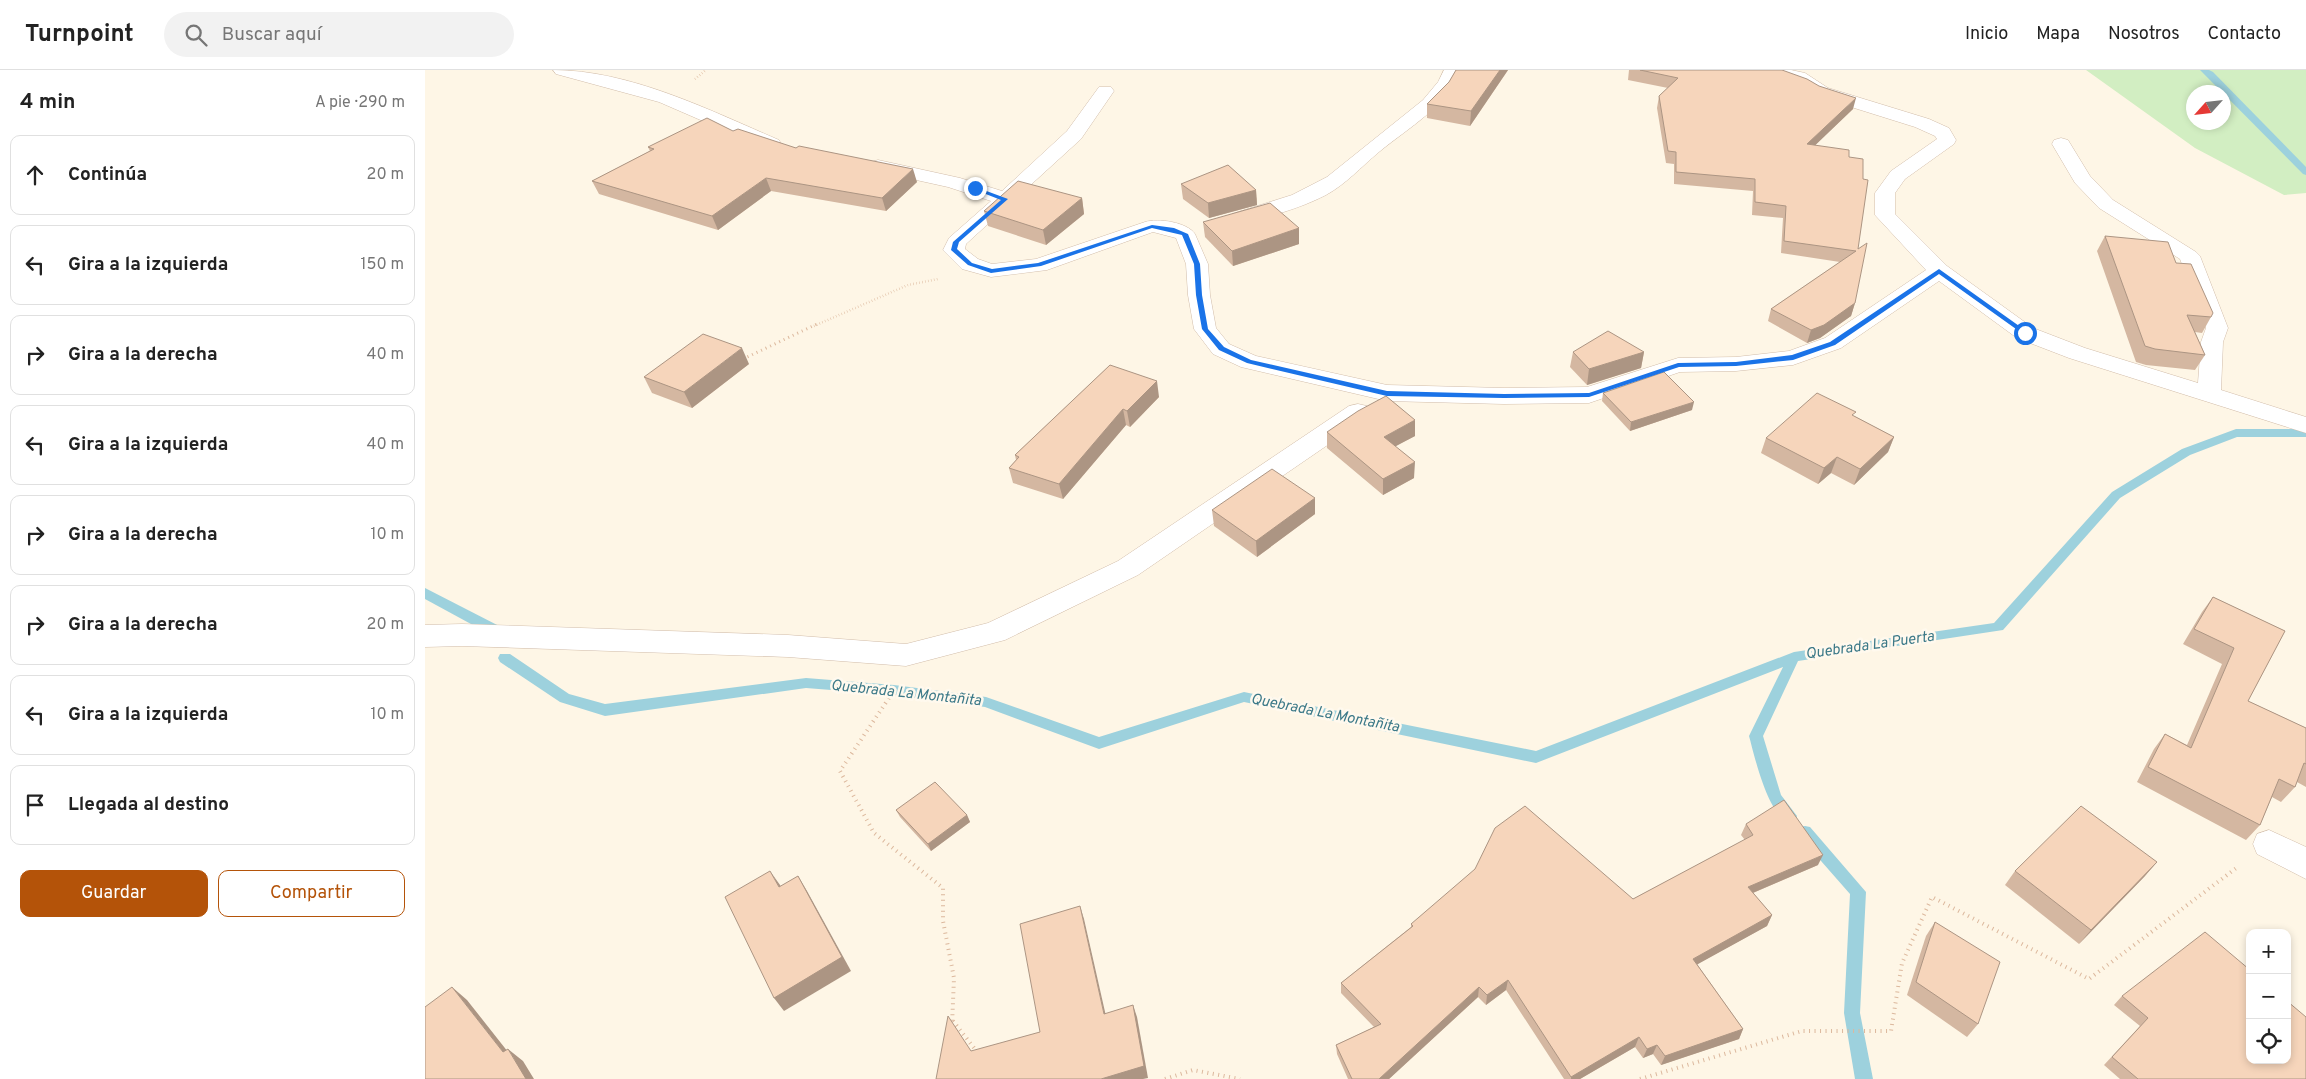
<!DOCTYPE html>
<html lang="es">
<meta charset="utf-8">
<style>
:root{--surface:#fff;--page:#f2f2f2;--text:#222;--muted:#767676;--line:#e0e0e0;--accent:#b45309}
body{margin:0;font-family:Overpass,sans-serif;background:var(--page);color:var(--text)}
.controls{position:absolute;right:15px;bottom:15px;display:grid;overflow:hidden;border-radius:10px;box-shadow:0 2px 8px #0003}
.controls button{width:45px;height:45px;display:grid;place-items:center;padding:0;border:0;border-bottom:1px solid var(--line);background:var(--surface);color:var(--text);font:25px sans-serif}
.compass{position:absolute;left:1761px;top:15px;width:45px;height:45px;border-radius:50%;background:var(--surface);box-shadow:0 2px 8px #0003;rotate:243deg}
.stop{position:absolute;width:15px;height:15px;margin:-11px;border:4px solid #1a73e8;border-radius:50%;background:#fff}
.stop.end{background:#1a73e8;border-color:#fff;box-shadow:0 1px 5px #0008}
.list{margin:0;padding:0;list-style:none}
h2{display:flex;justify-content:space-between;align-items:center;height:65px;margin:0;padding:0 20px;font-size:21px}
h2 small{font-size:16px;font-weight:400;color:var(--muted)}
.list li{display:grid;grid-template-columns:32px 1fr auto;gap:15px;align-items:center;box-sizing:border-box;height:80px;margin:0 10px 10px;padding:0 10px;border:1px solid var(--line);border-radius:10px}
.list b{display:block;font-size:19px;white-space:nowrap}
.list em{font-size:16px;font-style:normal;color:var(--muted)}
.actions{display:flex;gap:10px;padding:15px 20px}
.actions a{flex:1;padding:11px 0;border:1px solid var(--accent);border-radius:10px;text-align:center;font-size:18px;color:var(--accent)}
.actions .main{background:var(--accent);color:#fff}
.icon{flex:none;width:28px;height:28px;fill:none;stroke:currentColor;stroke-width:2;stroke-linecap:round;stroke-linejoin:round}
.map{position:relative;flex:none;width:1881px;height:1009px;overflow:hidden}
header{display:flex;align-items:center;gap:30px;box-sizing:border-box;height:70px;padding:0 25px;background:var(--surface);border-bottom:1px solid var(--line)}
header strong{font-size:24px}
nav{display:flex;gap:28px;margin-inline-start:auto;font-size:18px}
.search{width:350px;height:45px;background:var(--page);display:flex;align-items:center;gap:12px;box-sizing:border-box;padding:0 18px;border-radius:28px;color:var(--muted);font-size:19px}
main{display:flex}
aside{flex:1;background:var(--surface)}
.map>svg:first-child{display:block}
.green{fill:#d2eec2;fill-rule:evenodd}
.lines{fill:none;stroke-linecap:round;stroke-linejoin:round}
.stream{fill:#9dd1dd;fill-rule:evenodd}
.minor-casing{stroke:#d2bdaa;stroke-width:1}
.path-far2{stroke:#dcb89d;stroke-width:2.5;stroke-dasharray:0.5 2.5;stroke-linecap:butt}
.path-far1{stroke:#dcb89d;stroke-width:3;stroke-dasharray:1 4;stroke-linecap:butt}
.path{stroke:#dcb89d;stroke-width:4;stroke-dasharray:1 4.5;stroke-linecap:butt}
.minor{fill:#fff;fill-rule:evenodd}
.wall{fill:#d4b7a1}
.shaded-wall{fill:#ac9583}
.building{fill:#f6d5bb;stroke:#ac9583}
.route{fill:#1a73e8}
.labels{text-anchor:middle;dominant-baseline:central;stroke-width:5;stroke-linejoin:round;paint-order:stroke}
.water-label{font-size:15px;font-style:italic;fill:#3c7988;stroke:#fff9ee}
</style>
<header>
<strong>Turnpoint</strong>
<div class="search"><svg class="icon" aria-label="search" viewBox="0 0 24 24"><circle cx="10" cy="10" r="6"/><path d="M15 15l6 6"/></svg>Buscar aquí</div>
<nav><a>Inicio</a><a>Mapa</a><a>Nosotros</a><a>Contacto</a></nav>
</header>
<main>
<aside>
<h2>4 min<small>A pie · 290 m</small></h2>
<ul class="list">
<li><svg class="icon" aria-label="ahead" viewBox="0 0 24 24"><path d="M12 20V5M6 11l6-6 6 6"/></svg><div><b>Continúa</b></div><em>20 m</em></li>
<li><svg class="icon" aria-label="left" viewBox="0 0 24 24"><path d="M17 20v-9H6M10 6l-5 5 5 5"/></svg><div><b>Gira a la izquierda</b></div><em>150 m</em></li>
<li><svg class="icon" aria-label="right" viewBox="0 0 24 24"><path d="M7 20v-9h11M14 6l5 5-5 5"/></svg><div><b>Gira a la derecha</b></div><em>40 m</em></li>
<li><svg class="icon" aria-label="left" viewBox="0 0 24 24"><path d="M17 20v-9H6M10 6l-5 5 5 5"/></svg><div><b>Gira a la izquierda</b></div><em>40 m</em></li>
<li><svg class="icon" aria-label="right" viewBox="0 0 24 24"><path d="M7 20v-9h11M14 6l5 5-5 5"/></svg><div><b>Gira a la derecha</b></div><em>10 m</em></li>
<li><svg class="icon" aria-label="right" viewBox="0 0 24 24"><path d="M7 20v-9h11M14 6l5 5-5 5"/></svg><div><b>Gira a la derecha</b></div><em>20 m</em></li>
<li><svg class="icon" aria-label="left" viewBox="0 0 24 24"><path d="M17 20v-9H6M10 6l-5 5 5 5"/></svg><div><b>Gira a la izquierda</b></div><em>10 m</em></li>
<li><svg class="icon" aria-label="arrive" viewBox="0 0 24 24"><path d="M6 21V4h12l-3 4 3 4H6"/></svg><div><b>Llegada al destino</b></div></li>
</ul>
<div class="actions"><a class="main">Guardar</a><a>Compartir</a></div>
</aside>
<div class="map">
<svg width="1881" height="1009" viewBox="0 0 1881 1009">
<rect width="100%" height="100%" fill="#fef6e6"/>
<path class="green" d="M1661,0H1881V123L1859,125L1770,78ZM1768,22H1798V52H1768Z"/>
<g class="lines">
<g class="stream">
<polygon points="1775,0 1784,0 1788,2 1881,97 1881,105 1878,104"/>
<path d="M1811,359H1881V367H1812L1765,385L1695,428L1578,560L1373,591L1338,666L1356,725L1372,746L1370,750C1345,759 1329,683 1324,666L1358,597L1111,693L819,632L674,679L560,637L469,625L381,618L180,646L135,632L75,592L73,588L75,584H85L144,624L180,634L381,608L469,615L561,627L674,667L819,622L1111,681L1369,582L1569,553L1687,422L1757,379Z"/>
<polygon points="0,518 78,558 80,562 78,566 68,566 0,529"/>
<polygon points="1380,756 1385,757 1441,822 1435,943 1448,1009 1430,1009 1419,943 1425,824 1375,767 1373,762 1375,757"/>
</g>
<defs>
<g id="minor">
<path d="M128,0C205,0 284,40 354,70L356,74L354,78L347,80L340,78L234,32L131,4Z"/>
<path d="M1019,0H1037C1017,40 987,55 954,82C936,97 921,114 901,125C874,139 843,147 814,154L807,152L804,148L807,144L867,125L902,107L998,30L1013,12Z"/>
<path d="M1334,0H1366L1380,3L1403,18L1504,49L1524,58L1531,70L1529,74L1480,109L1470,123V144L1522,196L1608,258L1660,278L1773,313L1776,272L1781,258L1755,189L1674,138L1650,113L1627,74L1629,70L1636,68L1643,70L1665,106L1688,130L1771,182L1775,186L1803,258L1798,272L1796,320L1881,347V363L1644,288L1592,268L1514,211L1416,278L1368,295L1311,301L1255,302L1164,333L1079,334L962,331L816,297L788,284L769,259L763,225L761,194L751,168L728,162L622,200L566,207L537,199L518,180L524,168L566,131L523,117L446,100L443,96L446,92L453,90L535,108L577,121L642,61L674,17H686L689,21L656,69L541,174L540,179L553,189L567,194L611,189L720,152C733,148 762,152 770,164L783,194L785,225L791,258L804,274L831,286L962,315L1079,318L1162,317L1253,288L1311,287L1364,281L1400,268L1501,200L1450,145V123L1466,101L1512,69L1510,66L1490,57L1391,26L1368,11L1337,4Z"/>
<polygon points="933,334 942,336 945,342 942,348 713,505 580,570 481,596 363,587 37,576 0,577 0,555 37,554 363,565 481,574 563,553 693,491 924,336"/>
<polygon points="1844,760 1881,777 1881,809 1832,784 1828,774 1832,764"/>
</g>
</defs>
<use href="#minor" class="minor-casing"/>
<g class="path-far2">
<polyline points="270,9 281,0"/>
<polyline points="389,256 483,215 513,209"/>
</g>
<polyline class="path-far1" points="318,289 392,254"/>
<g class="path">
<polyline points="470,619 415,701 449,763 518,818 518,851 529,908 527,955"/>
<polyline points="528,951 553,983"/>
<polyline points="740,1009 768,1000 815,1009"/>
<polyline points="1215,1009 1377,961 1466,961 1477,893 1507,827 1664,909 1814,796"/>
</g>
<use href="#minor" class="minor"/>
</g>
<g class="wall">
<polygon points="1031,0 1083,0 1045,56 1002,48 1002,34 1024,12"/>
<polygon points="1204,0 1357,0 1428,39 1390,75 1424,87 1433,179 1430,233 1426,246 1395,268 1382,273 1343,251 1346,239 1415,192 1356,183 1358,148 1327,145 1328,121 1249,114 1249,94 1241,93 1232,38 1234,26 1243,18 1203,10"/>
<polygon points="308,61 371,78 492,112 461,141 346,121 293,160 174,124 167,111 225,81 223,77"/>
<polygon points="756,114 831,120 832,135 784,148 758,129"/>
<polygon points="657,128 659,144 621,175 563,156 559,141"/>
<polygon points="778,152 874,158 874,174 808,196 780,167"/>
<polygon points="1680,166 1751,193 1786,247 1777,263 1770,262 1780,285 1770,300 1721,295 1711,292 1672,181"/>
<polygon points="1148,282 1219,282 1216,298 1162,315 1145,297"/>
<polygon points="324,294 267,338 227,323 219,307"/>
<polygon points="685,295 734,327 705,357 701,355 638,429 588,413 584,398 591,390 590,385"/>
<polygon points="1178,323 1267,340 1205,361 1177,331"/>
<polygon points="1429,346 1469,367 1463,382 1429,415 1406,403 1393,414 1336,383 1341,368"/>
<polygon points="902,362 990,366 970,376 989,408 958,425 902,378"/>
<polygon points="890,428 890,444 832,487 789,456 787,440"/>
<polygon points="1788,527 1860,561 1823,631 1881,658 1881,717 1872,712 1870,717 1856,732 1847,727 1835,755 1821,770 1712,712 1729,679 1740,664 1762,675 1797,594 1758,574 1777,542"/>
<polygon points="471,740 542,745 545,752 506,781 475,747"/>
<polygon points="1321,754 1393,795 1328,823 1347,845 1342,856 1272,894 1318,959 1314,969 1236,995 1228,984 1218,988 1210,977 1155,1009 1139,1009 1081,920 1061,935 1053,927 964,1009 923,1009 912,984 911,975 949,957 916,923 916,913 986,857 986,854 1208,829 1320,770 1316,765"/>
<polygon points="1732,792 1719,807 1654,874 1580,815 1590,801"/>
<polygon points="1510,852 1553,954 1542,967 1482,925 1501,866"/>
<polygon points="1697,926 1881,1009 1695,1009 1679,995 1715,956 1689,935"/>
</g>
<g class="shaded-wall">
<polygon points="1075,0 1083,0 1045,56 1046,41"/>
<polygon points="1431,28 1428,39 1379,86 1382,74"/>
<polygon points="488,99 492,112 461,141 457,128"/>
<polygon points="341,108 346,121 293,160 287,146"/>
<polygon points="831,120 832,135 784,148 783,133"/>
<polygon points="657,128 659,144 621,175 618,160"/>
<polygon points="874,158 874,174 808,196 807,181"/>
<polygon points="1430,233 1426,246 1395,268 1382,273 1386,260"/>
<polygon points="317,278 324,294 267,338 259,322"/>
<polygon points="1219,282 1216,298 1162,315 1164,299"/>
<polygon points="732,311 734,327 705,357 702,341"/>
<polygon points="1269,332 1267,340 1205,361 1206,352"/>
<polygon points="698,339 701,355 638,429 634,414"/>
<polygon points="990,350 990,366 958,383 959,367"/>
<polygon points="1469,367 1463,382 1429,415 1435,399"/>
<polygon points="1412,387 1406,403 1393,414 1399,398"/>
<polygon points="990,392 989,408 958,425 958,409"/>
<polygon points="890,428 890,444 832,487 831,471"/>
<polygon points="542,745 545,752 506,781 503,774"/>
<polygon points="1398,785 1393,795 1318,827 1323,817"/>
<polygon points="1732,792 1719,807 1654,874 1666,860"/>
<polygon points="345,801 355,815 363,831 354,817"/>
<polygon points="373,806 382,821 426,901 359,941 349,928"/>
<polygon points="655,836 659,849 683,955 679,944"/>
<polygon points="1347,845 1342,856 1264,899 1268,889"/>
<polygon points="1083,910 1081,920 1061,935 1062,925"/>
<polygon points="27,917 42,930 91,992 83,979 98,991 109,1009 101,1009 78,982"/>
<polygon points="1054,917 1053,927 964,1009 954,1009"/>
<polygon points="708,935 712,947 723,1008 718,1009 676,1009"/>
<polygon points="1318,959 1314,969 1236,995 1240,986"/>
<polygon points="1214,967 1210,977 1155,1009 1146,1009 1146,1007"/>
<polygon points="1232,975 1228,984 1218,988 1222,979"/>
</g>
<g class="building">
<polygon points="1031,0 1075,0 1046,41 1002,34 1024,12"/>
<polygon points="1215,0 1357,0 1382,9 1394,16 1431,28 1382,74 1424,80 1424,87 1438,89 1438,109 1443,110 1433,179 1442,173 1430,233 1399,255 1386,260 1346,239 1431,181 1359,171 1361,136 1330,132 1330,109 1251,102 1251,82 1243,81 1234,26 1253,8"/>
<polygon points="282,48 308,61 313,59 371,78 374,76 488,99 457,128 341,108 287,146 167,111 229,79 223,77"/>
<polygon points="803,95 831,120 783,133 756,114"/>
<polygon points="593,111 657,128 618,160 559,141"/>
<polygon points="845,133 874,158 807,181 778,152"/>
<polygon points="1680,166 1743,172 1751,193 1766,194 1788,243 1786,247 1762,245 1780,285 1730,279 1720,276"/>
<polygon points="1183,261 1219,282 1164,299 1148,282"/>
<polygon points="278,264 317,278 259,322 219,307"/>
<polygon points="685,295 732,311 702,341 698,339 634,414 584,398 594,387 590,385"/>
<polygon points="1239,302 1269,332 1206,352 1178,323"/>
<polygon points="1392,323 1431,342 1427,345 1469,367 1435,399 1412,387 1399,398 1341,368"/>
<polygon points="961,326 990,350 959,367 990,392 958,409 902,362 933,341"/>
<polygon points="847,399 890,428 831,471 787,440"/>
<polygon points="1788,527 1860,561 1823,631 1881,658 1881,694 1879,693 1870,717 1854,709 1835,755 1723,697 1740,664 1766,678 1809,578 1769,559"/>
<polygon points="510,712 542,745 503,774 471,740"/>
<polygon points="1359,730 1398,785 1323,817 1347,845 1268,889 1318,959 1240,986 1232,975 1222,979 1214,967 1146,1007 1083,910 1062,925 1054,917 954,1009 927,1009 911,975 956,954 916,913 988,856 986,854 1050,799 1070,758 1100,736 1208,829 1328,765 1321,754"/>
<polygon points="1656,736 1732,792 1666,860 1590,801"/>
<polygon points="345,801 354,817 373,806 417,887 349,928 300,827"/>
<polygon points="655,836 679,944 708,935 719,996 676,1009 511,1009 523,946 546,981 615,962 595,854"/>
<polygon points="1510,852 1575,892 1553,954 1491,912"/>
<polygon points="1780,862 1825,900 1825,990 1862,990 1862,931 1881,947 1881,1009 1713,1009 1687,987 1723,948 1697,926"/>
<polygon points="27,917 78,982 83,979 101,1009 0,1009 0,937"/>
</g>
<polygon class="route" points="548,116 583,129 534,172 532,179 547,193 567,199 613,193 727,155 749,158 763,164 775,194 777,225 783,259 799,277 826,290 962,321 1079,324 1164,323 1253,293 1311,292 1367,285 1405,272 1514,199 1604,263 1598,264 1514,204 1410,275 1368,290 1311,296 1254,297 1164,327 1079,328 962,326 822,293 794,280 777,259 771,225 769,194 757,165 727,158 616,196 566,203 543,195 526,180 528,172 576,130 548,119"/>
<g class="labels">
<g class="water-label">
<text transform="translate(1445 576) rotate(-8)">Quebrada La Puerta</text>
<text transform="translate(481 624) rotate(6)">Quebrada La Montañita</text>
<text transform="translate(900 644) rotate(11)">Quebrada La Montañita</text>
</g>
</g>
</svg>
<div class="controls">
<button>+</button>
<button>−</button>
<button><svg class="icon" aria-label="locate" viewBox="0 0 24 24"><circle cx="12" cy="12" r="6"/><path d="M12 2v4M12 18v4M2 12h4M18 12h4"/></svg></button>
</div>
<svg class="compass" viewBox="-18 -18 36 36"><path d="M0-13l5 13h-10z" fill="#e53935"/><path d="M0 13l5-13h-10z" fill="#767676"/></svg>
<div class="stop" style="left:1600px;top:263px"></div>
<div class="stop end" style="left:550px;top:118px"></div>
</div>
</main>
